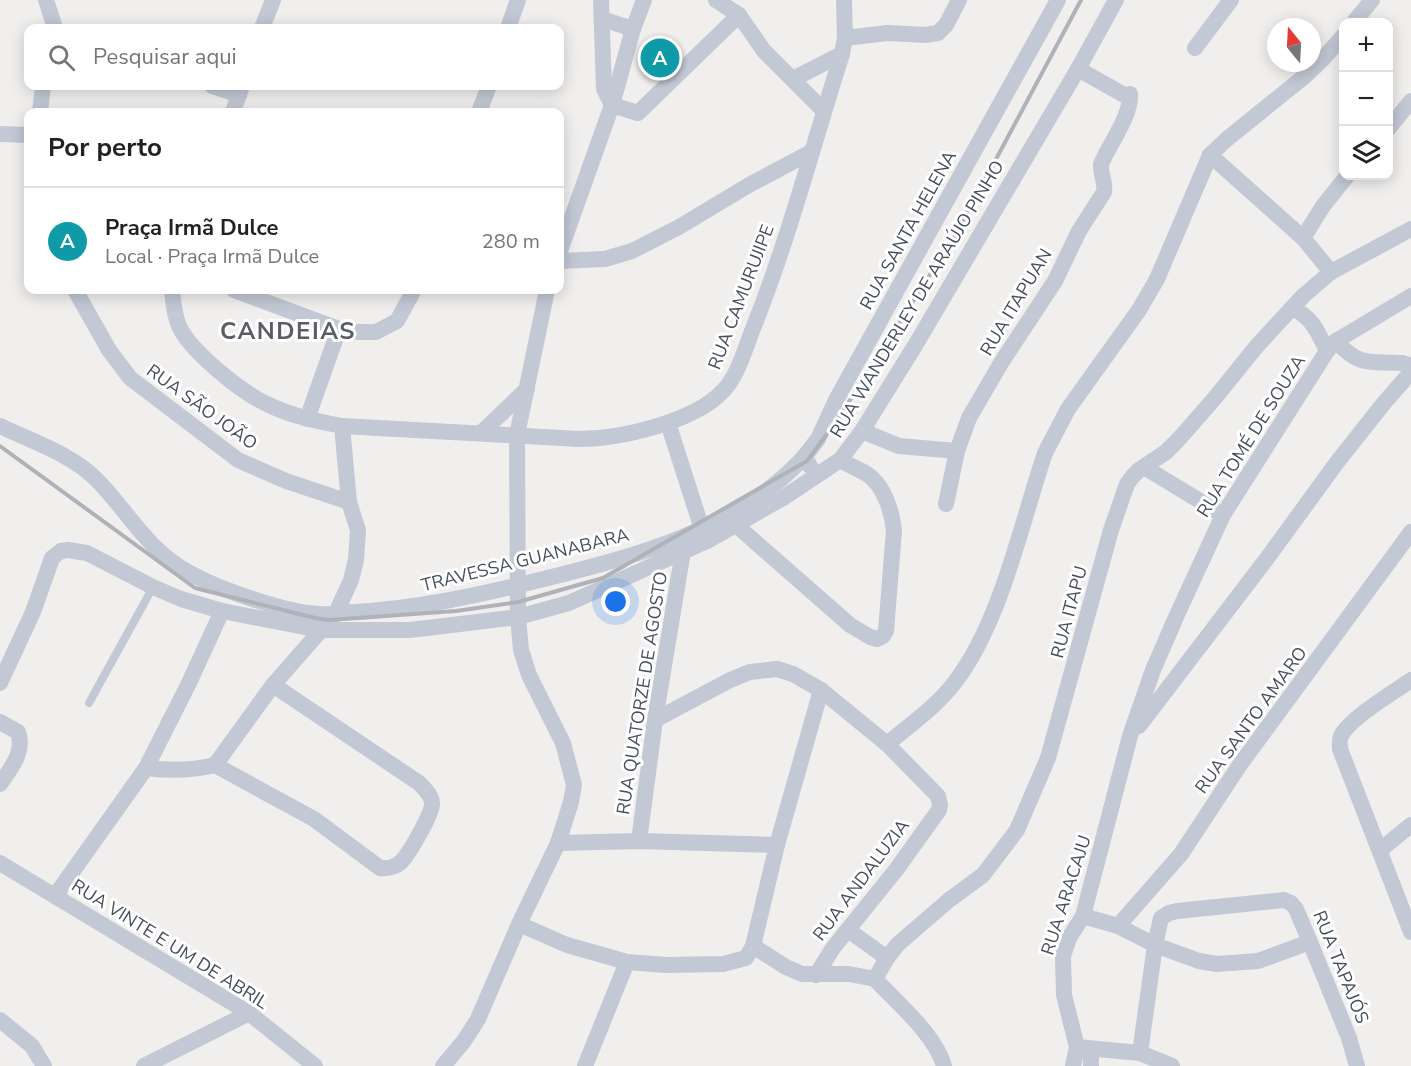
<!DOCTYPE html>
<html lang="pt">
<meta charset="utf-8">
<style>
:root{--surface:#fff;--page:#f6f6f6;--text:#222;--muted:#767676;--line:#e0e0e0;--accent:#2563eb}
body{margin:0;font-family:"Nunito Sans",sans-serif;background:var(--page);color:var(--text)}
.controls{position:absolute;right:18px;top:18px;display:grid;overflow:hidden;border-radius:12px;box-shadow:0 3px 15px #0003}
.controls button{width:54px;height:54px;display:grid;place-items:center;padding:0;border:0;border-bottom:2px solid var(--line);background:var(--surface);color:var(--text);font:30px sans-serif}
.compass{position:absolute;left:1267px;top:18px;width:54px;height:54px;border-radius:50%;background:var(--surface);box-shadow:0 3px 15px #0003;rotate:342deg}
.you{position:absolute;left:616px;top:602px;width:21px;height:21px;margin:-15px;border:4px solid #fff;border-radius:50%;background:#1a73e8;box-shadow:0 0 0 9px #1a73e833}
.badge{display:grid;place-items:center;width:39px;height:39px;border-radius:50%;background:var(--accent);color:#fff;font-size:20px;font-weight:700}
.pin{position:absolute;translate:-50% -50%;border:3px solid #fff;box-shadow:0 2px 6px #0006}
.list{margin:0;padding:0;list-style:none}
h2{display:flex;justify-content:space-between;align-items:center;height:78px;margin:0;padding:0 24px;font-size:26px}
h2 small{font-size:20px;font-weight:400;color:var(--muted)}
.list li{display:grid;grid-template-columns:39px 1fr auto;gap:18px;align-items:center;box-sizing:border-box;height:108px;padding:0 24px;border-top:2px solid var(--line)}
.list b{display:block;font-size:22px;white-space:nowrap}
.list p{margin:0;font-size:20px;white-space:nowrap;color:var(--muted)}
.list em{font-size:20px;font-style:normal;color:var(--muted)}
.icon{flex:none;width:33px;height:33px;fill:none;stroke:currentColor;stroke-width:2;stroke-linecap:round;stroke-linejoin:round}
.map{position:relative;flex:none;width:1411px;height:1066px;overflow:hidden}
.search{position:absolute;background:var(--surface);box-shadow:0 3px 15px #0003;left:24px;top:24px;width:540px;height:66px;display:flex;align-items:center;gap:15px;box-sizing:border-box;padding:0 21px;border-radius:12px;color:var(--muted);font-size:22px}
.panel{position:absolute;background:var(--surface);box-shadow:0 3px 15px #0003;left:24px;top:108px;width:540px;height:186px;border-radius:12px}
.map>svg:first-child{display:block}
.lines{fill:none;stroke-linecap:round;stroke-linejoin:round}
.service{stroke:#c2c8d4;stroke-width:8}
.minor{stroke:#c2c8d4;stroke-width:16}
.rail{stroke:#b0b2b9;stroke-width:4}
.labels{text-anchor:middle;dominant-baseline:central;stroke-width:6;stroke-linejoin:round;paint-order:stroke}
.street-label{font-size:18px;fill:#464e5c;stroke:#fff}
.district-label{font-size:24px;font-weight:bold;letter-spacing:1.5px;fill:#5b5d64;stroke:#fff}
</style>
<div class="map">
<svg width="1411" height="1066" viewBox="0 0 1411 1066">
<rect width="100%" height="100%" fill="#f1efee"/>
<g class="lines">
<polyline class="service" points="89,703 153,587"/>
<g class="minor">
<polyline points="46,0 55,28"/>
<polyline points="601,0 604,89 612,105"/>
<polyline points="716,0 739,15 764,51 824,111"/>
<polyline points="602,19 633,29"/>
<polyline points="1354,22 1372,0"/>
<polyline points="262,28 273,0"/>
<polyline points="508,28 518,0"/>
<polyline points="845,38 888,33 925,35 938,33 946,25 959,0"/>
<polyline points="1195,48 1231,0"/>
<polyline points="793,79 842,54"/>
<polyline points="212,86 239,95"/>
<polyline points="612,105 638,113 739,15"/>
<polyline points="40,112 43,86"/>
<polyline points="233,112 242,86"/>
<polyline points="479,112 489,86"/>
<polyline points="1388,129 1411,101"/>
<polyline points="0,134 28,135"/>
<polyline points="1210,155 1303,238 1331,272"/>
<polyline points="1303,238 1323,206 1347,176"/>
<polyline points="560,251 612,105 633,29 644,0"/>
<polyline points="560,261 605,259 632,251 679,227 749,185 811,152"/>
<polyline points="75,290 109,350 130,378 238,460 286,481 349,502"/>
<path d="M172,290C173,301 174,315 179,326C190,351 241,392 267,404C291,416 316,421 342,426L579,439C620,439 694,422 723,391C739,374 745,348 754,326C789,238 813,145 842,54L845,38L844,0"/>
<polyline points="234,290 339,329 358,332 376,332 397,321 414,290"/>
<path d="M1292,308C1312,317 1318,332 1327,351"/>
<path d="M1336,341C1359,367 1369,361 1402,363L1409,365L1411,369"/>
<polyline points="307,419 339,329"/>
<polyline points="668,423 702,529"/>
<path d="M0,426C33,442 72,454 98,481C129,513 148,551 190,573C218,589 287,613 319,614C330,615 343,612 355,612C413,609 468,597 524,584C623,559 732,535 804,457"/>
<polyline points="862,431 899,446 957,451"/>
<polyline points="481,433 527,389"/>
<polyline points="810,466 804,457 818,439 836,400 1058,0"/>
<polyline points="1144,467 1223,515"/>
<path d="M946,504L957,451L969,418L1001,363L1055,281L1079,231L1104,192C1106,183 1100,174 1101,164C1109,145 1132,114 1130,94L1126,96L1078,69"/>
<path d="M736,525L850,625L870,637L877,639L883,636L886,631L894,530C892,512 884,485 867,474C858,469 849,465 840,460"/>
<path d="M1411,680C1394,692 1350,718 1341,736C1339,740 1340,744 1340,749L1411,932"/>
<polyline points="0,683 33,612 52,558 61,551 68,550 87,553 153,587 181,599 222,611 320,630 410,630 518,617 569,603 707,541 783,498 840,460 862,431 916,344 1078,69 1116,0"/>
<polyline points="655,720 730,680 750,672 777,669 793,674 821,690 887,744 938,796 940,805 939,810 896,870 833,948 816,975"/>
<path d="M0,722L18,732C25,752 11,768 0,784"/>
<polyline points="1139,726 1268,557 1338,461 1384,403 1411,372"/>
<path d="M887,744C910,725 937,706 955,682C1001,622 1021,524 1045,453L1068,409L1139,310L1157,279L1210,155L1227,139L1305,76L1322,60L1344,35"/>
<path d="M215,765L314,819L380,868C387,869 396,867 402,861C409,853 434,812 432,802C431,795 424,788 419,783L273,685"/>
<polyline points="215,765 273,685 336,613 351,580 356,560 358,530 349,502 342,426"/>
<path d="M146,768C170,771 191,771 215,765"/>
<polyline points="639,841 655,720 683,551"/>
<polyline points="558,843 639,841 777,845"/>
<polyline points="1380,850 1411,825"/>
<polyline points="0,863 249,1013 315,1066"/>
<polyline points="55,896 146,768 189,683 222,611"/>
<polyline points="1083,916 1118,926 1155,945 1199,961 1217,964 1258,961 1310,942"/>
<polyline points="519,924 567,945 627,962 666,965 723,964 746,958 753,946 777,845 821,690"/>
<polyline points="1118,926 1181,854 1239,766 1411,532"/>
<polyline points="848,930 887,958"/>
<polyline points="753,946 786,967 802,974 849,974 875,979"/>
<polyline points="875,979 887,958 898,944 949,900 983,875 1017,830 1048,758 1111,530 1127,484 1133,476 1139,470 1166,452 1178,440 1214,399 1256,347 1303,296 1331,272 1411,229"/>
<path d="M875,979C897,1003 935,1034 944,1066"/>
<polyline points="0,1020 32,1046 44,1066"/>
<polyline points="1077,1047 1140,1053 1172,1066"/>
<polyline points="1091,1049 1091,1066"/>
<polyline points="1140,1053 1155,945 1161,918 1169,913 1177,911 1284,900 1291,903 1296,909 1310,942 1349,1038 1357,1066"/>
<polyline points="144,1066 249,1013"/>
<polyline points="443,1066 464,1041 478,1019 519,924 558,843 571,802 574,785 563,743 529,675 521,650 518,617 517,435 547,290"/>
<polyline points="585,1066 627,962"/>
<polyline points="1073,1066 1077,1047 1064,995 1063,956 1069,938 1083,916 1130,736 1153,670 1176,617 1223,515 1327,351 1336,341 1411,296"/>
</g>
<polyline class="rail" points="0,446 195,588 315,618 329,620 456,611 518,602 603,578 807,461 838,419 956,234 1081,0"/>
</g>
<g class="labels">
<g class="street-label">
<text transform="translate(908 230) rotate(-61)">RUA SANTA HELENA</text>
<text transform="translate(741 297) rotate(-69)">RUA CAMURUJIPE</text>
<text transform="translate(917 299) rotate(-59)">RUA WANDERLEY DE ARAÚJO PINHO</text>
<text transform="translate(1016 302) rotate(-59)">RUA ITAPUAN</text>
<text transform="translate(202 407) rotate(36)">RUA SÃO JOÃO</text>
<text transform="translate(1251 436) rotate(-58)">RUA TOMÉ DE SOUZA</text>
<text transform="translate(525 560) rotate(-14)">TRAVESSA GUANABARA</text>
<text transform="translate(1069 612) rotate(-75)">RUA ITAPU</text>
<text transform="translate(642 693) rotate(-81)">RUA QUATORZE DE AGOSTO</text>
<text transform="translate(1251 720) rotate(-54)">RUA SANTO AMARO</text>
<text transform="translate(861 880) rotate(-53)">RUA ANDALUZIA</text>
<text transform="translate(1066 895) rotate(-72)">RUA ARACAJU</text>
<text transform="translate(170 944) rotate(32)">RUA VINTE E UM DE ABRIL</text>
<text transform="translate(1341 967) rotate(68)">RUA TAPAJÓS</text>
</g>
<g class="district-label">
<text x="288" y="331">CANDEIAS</text>
</g>
</g>
</svg>
<div class="controls">
<button>+</button>
<button>−</button>
<button><svg class="icon" aria-label="layers" viewBox="0 0 24 24"><path d="M12 4l9 5-9 5-9-5zM3 14l9 5 9-5"/></svg></button>
</div>
<svg class="compass" viewBox="-18 -18 36 36"><path d="M0-13l5 13h-10z" fill="#e53935"/><path d="M0 13l5-13h-10z" fill="#767676"/></svg>
<div class="you"></div>
<div class="pin badge" style="left:660px;top:58px;background:#0f9aa8">A</div>
<div class="search"><svg class="icon" aria-label="search" viewBox="0 0 24 24"><circle cx="10" cy="10" r="6"/><path d="M15 15l6 6"/></svg>Pesquisar aqui</div>
<section class="panel">
<h2>Por perto<small></small></h2>
<ul class="list">
<li><span class="badge" style="background:#0f9aa8">A</span><div><b>Praça Irmã Dulce</b><p>Local · Praça Irmã Dulce</p></div><em>280 m</em></li>
</ul>
</section>
</div>
